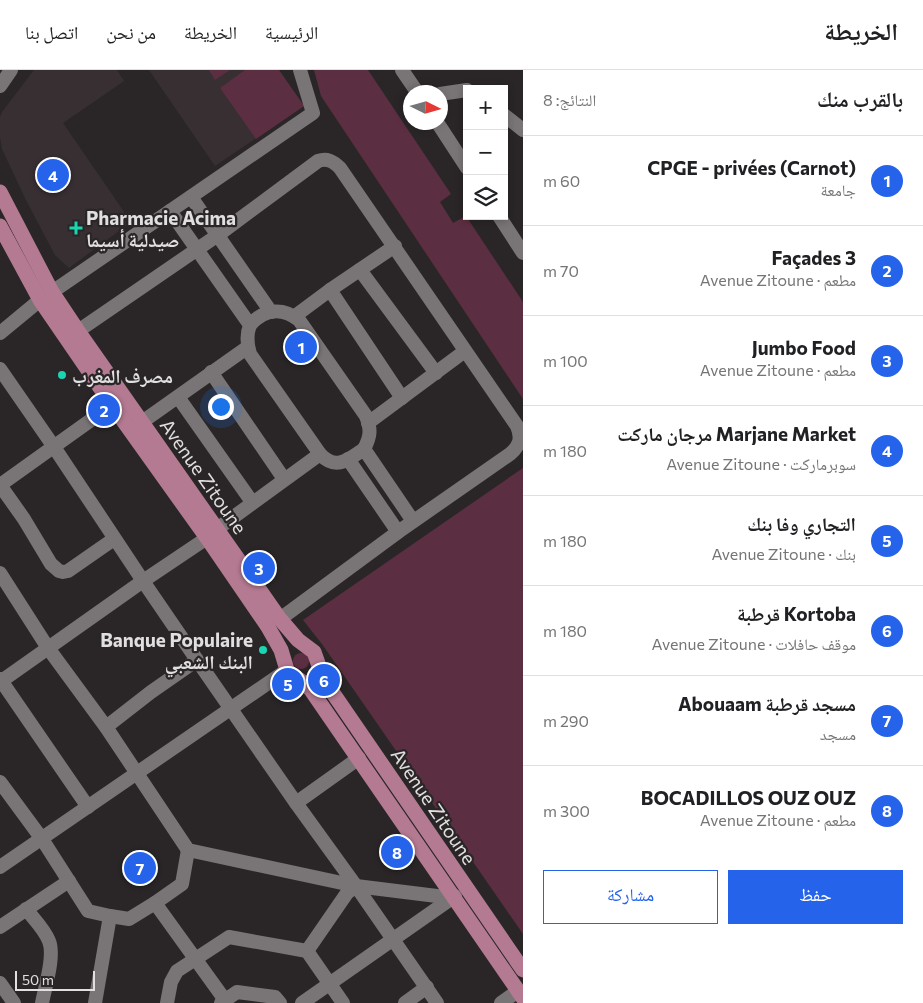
<!DOCTYPE html>
<html lang="ar">
<meta charset="utf-8">
<style>
:root{--surface:#fff;--page:#f2f2f2;--text:#202124;--muted:#757577;--line:#e0e0e0;--accent:#2563eb}
body{margin:0;font-family:Commissioner,"Noto Naskh Arabic",sans-serif;background:var(--page);color:var(--text);direction:rtl}
.controls{position:absolute;right:15px;top:15px;display:grid;overflow:hidden;border-radius:0px;box-shadow:0 2px 8px #0003}
.controls button{width:45px;height:45px;display:grid;place-items:center;padding:0;border:0;border-bottom:1px solid var(--line);background:var(--surface);color:var(--text);font:25px sans-serif}
.compass{position:absolute;left:403px;top:15px;width:45px;height:45px;border-radius:50%;background:var(--surface);box-shadow:0 2px 8px #0003;rotate:95deg}
.scale{position:absolute;left:15px;bottom:12px;width:80px;box-sizing:border-box;padding-left:5px;border:2px solid #e1dfe0;border-top:0;font-size:14px;line-height:18px;white-space:nowrap;color:#e1dfe0;-webkit-text-stroke:4px #2a2627;paint-order:stroke}
.you{position:absolute;left:220px;top:336px;width:18px;height:18px;margin:-12px;border:4px solid #fff;border-radius:50%;background:#1a73e8;box-shadow:0 0 0 8px #1a73e833}
.badge{display:grid;place-items:center;width:32px;height:32px;border-radius:50%;background:var(--accent);color:#fff;font-size:16px;font-weight:700}
.pin{position:absolute;translate:-50% -50%;border:2px solid #fff;box-shadow:0 1px 5px #0006}
.list{margin:0;padding:0;list-style:none}
h2{display:flex;justify-content:space-between;align-items:center;height:65px;margin:0;padding:0 20px;font-size:21px}
h2 small{font-size:16px;font-weight:400;color:var(--muted)}
.list li{display:grid;grid-template-columns:32px 1fr auto;gap:15px;align-items:center;box-sizing:border-box;height:90px;padding:0 20px;border-top:1px solid var(--line)}
.list b{display:block;font-size:19px;white-space:nowrap}
.list p{margin:0;font-size:16px;white-space:nowrap;color:var(--muted)}
.list em{font-size:16px;font-style:normal;color:var(--muted)}
.actions{display:flex;gap:10px;padding:15px 20px}
.actions a{flex:1;padding:11px 0;border:1px solid var(--accent);border-radius:0px;text-align:center;font-size:18px;color:var(--accent)}
.actions .main{background:var(--accent);color:#fff}
.icon{flex:none;width:28px;height:28px;fill:none;stroke:currentColor;stroke-width:2;stroke-linecap:round;stroke-linejoin:round}
.map{position:relative;flex:none;width:523px;height:933px;overflow:hidden;direction:ltr}
header{display:flex;align-items:center;gap:30px;box-sizing:border-box;height:70px;padding:0 25px;background:var(--surface);border-bottom:1px solid var(--line)}
header strong{font-size:24px}
nav{display:flex;gap:28px;margin-inline-start:auto;font-size:18px}
main{display:flex}
aside{flex:1;background:var(--surface)}
.map>svg:first-child{display:block}
.built{fill:#382f33}
.green{fill:#5c2e41}
.lines{fill:none;stroke-linecap:round;stroke-linejoin:round}
.minor{stroke:#797475;stroke-width:14}
.major{stroke:#b47a91;stroke-width:15}
.poi-dot{fill:#1ad5b2;stroke:#2a2627;stroke-width:2}
.labels{text-anchor:middle;dominant-baseline:central;stroke-width:4.5;stroke-linejoin:round;paint-order:stroke}
.poi-label{font-size:19px;font-weight:bold;fill:#e1dfe0;stroke:#2a2627;text-anchor:start}
.street-label{font-size:19px;fill:#e1dfe0;stroke:#2a2627}
</style>
<header>
<strong>الخريطة</strong>
<nav><a>الرئيسية</a><a>الخريطة</a><a>من نحن</a><a>اتصل بنا</a></nav>
</header>
<main>
<aside>
<h2>بالقرب منك<small>النتائج: 8</small></h2>
<ul class="list">
<li><span class="badge">1</span><div><b>CPGE - privées (Carnot)</b><p>جامعة</p></div><em>60 m</em></li>
<li><span class="badge">2</span><div><b>3 Façades</b><p>مطعم · Avenue Zitoune</p></div><em>70 m</em></li>
<li><span class="badge">3</span><div><b>Jumbo Food</b><p>مطعم · Avenue Zitoune</p></div><em>100 m</em></li>
<li><span class="badge">4</span><div><b>Marjane Market مرجان ماركت</b><p>سوبرماركت · Avenue Zitoune</p></div><em>180 m</em></li>
<li><span class="badge">5</span><div><b>التجاري وفا بنك</b><p>بنك · Avenue Zitoune</p></div><em>180 m</em></li>
<li><span class="badge">6</span><div><b>Kortoba قرطبة</b><p>موقف حافلات · Avenue Zitoune</p></div><em>180 m</em></li>
<li><span class="badge">7</span><div><b>مسجد قرطبة Abouaam</b><p>مسجد</p></div><em>290 m</em></li>
<li><span class="badge">8</span><div><b>BOCADILLOS OUZ OUZ</b><p>مطعم · Avenue Zitoune</p></div><em>300 m</em></li>
</ul>
<div class="actions"><a class="main">حفظ</a><a>مشاركة</a></div>
</aside>
<div class="map">
<svg width="523" height="933" viewBox="0 0 523 933">
<rect width="100%" height="100%" fill="#2a2627"/>
<g class="built">
<polygon points="34,0 117,0 124,11 63,53 131,152 69,198 55,185 26,130 2,79 0,67 0,47 2,42"/>
<polygon points="149,0 279,0 304,36 215,96"/>
</g>
<g class="green">
<polygon points="209,0 230,0 215,10"/>
<polygon points="245,0 279,0 304,36 256,69 220,18"/>
<polygon points="314,0 368,0 451,124 440,132 453,153 466,146 523,232 523,329 321,26"/>
<polygon points="523,398 523,864 322,574 303,550"/>
<circle cx="301" cy="591" r="8"/>
</g>
<g class="lines">
<g class="minor">
<polyline points="402,0 417,22"/>
<polyline points="0,16 11,0"/>
<polyline points="440,24 467,20"/>
<polyline points="504,45 523,60"/>
<polyline points="437,52 467,98"/>
<polyline points="191,127 271,242"/>
<path d="M170,141L250,255C246,265 247,274 250,284L320,384C336,401 348,390 364,379L413,451"/>
<polyline points="499,146 523,183"/>
<polyline points="360,200 436,303"/>
<polyline points="330,220 402,328"/>
<polyline points="52,222 313,43 300,0"/>
<polyline points="295,246 330,220 395,176"/>
<path d="M250,255C264,239 282,237 299,250L366,346C371,359 371,366 364,379"/>
<path d="M78,261L218,165L318,91C327,88 333,91 340,98L517,356C522,368 520,376 510,384L398,462L280,549"/>
<polyline points="0,263 40,230"/>
<polyline points="0,299 54,377 143,511 197,590 296,733 356,816 437,933"/>
<polyline points="211,302 284,409"/>
<polyline points="178,327 252,432"/>
<polyline points="142,352 248,277"/>
<polyline points="368,353 465,281"/>
<polyline points="348,389 398,462"/>
<polyline points="0,415 24,449 51,494 59,501 63,502 68,501 114,469"/>
<polyline points="0,415 112,335"/>
<polyline points="217,459 320,384"/>
<polyline points="0,503 48,578 106,657 188,780 356,816 453,828"/>
<polyline points="0,609 88,737"/>
<polyline points="0,612 143,511 207,468"/>
<polyline points="106,657 151,622 197,590"/>
<polyline points="0,712 42,769 88,841 110,846 129,849 155,833 182,814 188,780"/>
<polyline points="296,733 359,688"/>
<polyline points="0,797 287,600"/>
<polyline points="155,833 225,930"/>
<path d="M26,839C34,849 45,860 49,871C55,886 45,917 42,933"/>
<polyline points="0,857 69,811"/>
<polyline points="307,881 347,823 356,816"/>
<polyline points="0,913 14,933"/>
<polyline points="95,933 110,846"/>
<polyline points="167,933 171,912 177,901 229,867 307,881 343,933"/>
<polyline points="221,933 237,922 275,927 280,933"/>
<polyline points="302,933 455,826"/>
<polyline points="405,933 427,917"/>
<polyline points="501,933 518,921"/>
</g>
<g class="major">
<polyline points="0,122 52,222 78,261 280,549 298,570 314,582 324,610 523,900"/>
<polyline points="0,156 40,230 112,335 207,468 268,557 281,580 287,600 291,604 304,613 311,620 523,928"/>
</g>
</g>
<g class="poi-dot">
<path d="M73.5 150.5h5v5h5v5h-5v5h-5v-5h-5v-5h5z"/>
<circle cx="62" cy="305" r="5"/>
<circle cx="263" cy="580" r="5"/>
</g>
<g class="labels">
<g class="poi-label">
<text x="86" y="147">Pharmacie Acima<tspan x="86" dy="22">صيدلية أسيما</tspan></text>
<text x="72" y="305">مصرف المغرب</text>
<text x="253" y="569" text-anchor="end">Banque Populaire<tspan x="253" dy="22">البنك الشعبي</tspan></text>
</g>
<g class="street-label">
<text transform="translate(204 406) rotate(55)">Avenue Zitoune</text>
<text transform="translate(434 736) rotate(56)">Avenue Zitoune</text>
</g>
</g>
</svg>
<div class="controls">
<button>+</button>
<button>−</button>
<button><svg class="icon" aria-label="layers" viewBox="0 0 24 24"><path d="M12 4l9 5-9 5-9-5zM3 14l9 5 9-5"/></svg></button>
</div>
<svg class="compass" viewBox="-18 -18 36 36"><path d="M0-13l5 13h-10z" fill="#e53935"/><path d="M0 13l5-13h-10z" fill="#757577"/></svg>
<div class="scale">50 m</div>
<div class="you"></div>
<div class="pin badge" style="left:301px;top:277px">1</div>
<div class="pin badge" style="left:104px;top:340px">2</div>
<div class="pin badge" style="left:259px;top:498px">3</div>
<div class="pin badge" style="left:53px;top:105px">4</div>
<div class="pin badge" style="left:288px;top:614px">5</div>
<div class="pin badge" style="left:324px;top:610px">6</div>
<div class="pin badge" style="left:140px;top:798px">7</div>
<div class="pin badge" style="left:397px;top:782px">8</div>
</div>
</main>
